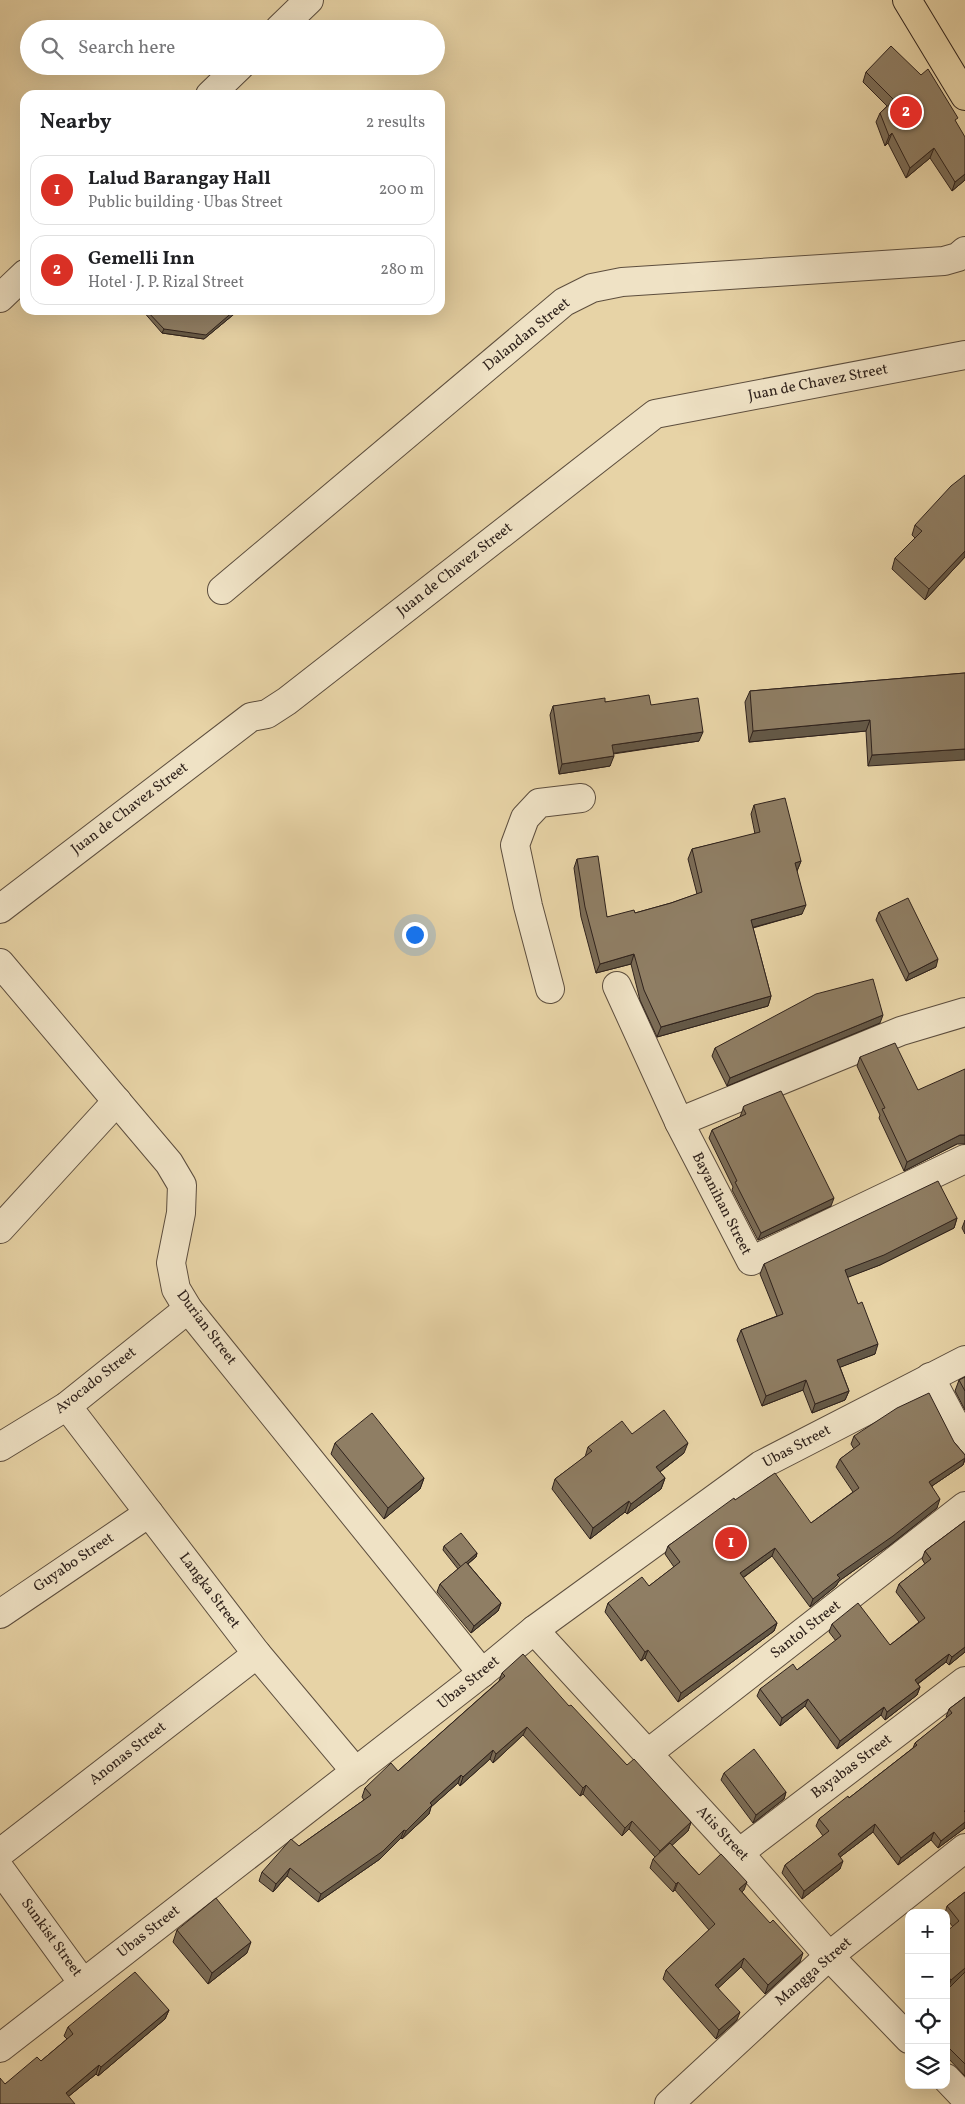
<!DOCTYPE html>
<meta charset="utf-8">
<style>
:root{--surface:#fff;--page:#f2f2f2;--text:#202124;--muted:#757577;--line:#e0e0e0;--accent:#d93025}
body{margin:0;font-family:Vollkorn,serif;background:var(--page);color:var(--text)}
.controls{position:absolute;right:15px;bottom:15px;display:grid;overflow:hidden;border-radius:10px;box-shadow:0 5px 20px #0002}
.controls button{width:45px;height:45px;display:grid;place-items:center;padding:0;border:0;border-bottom:1px solid var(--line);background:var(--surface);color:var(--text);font:25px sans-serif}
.you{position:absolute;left:414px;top:934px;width:18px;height:18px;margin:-12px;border:4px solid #fff;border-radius:50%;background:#1a73e8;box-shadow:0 0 0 8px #1a73e833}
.badge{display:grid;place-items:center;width:32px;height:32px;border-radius:50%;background:var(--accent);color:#fff;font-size:16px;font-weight:700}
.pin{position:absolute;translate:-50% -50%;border:2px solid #fff;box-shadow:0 1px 5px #0006}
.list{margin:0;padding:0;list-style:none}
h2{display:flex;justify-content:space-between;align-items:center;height:65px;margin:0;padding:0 20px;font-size:21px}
h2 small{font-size:16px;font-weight:400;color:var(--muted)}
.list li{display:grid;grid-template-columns:32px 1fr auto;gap:15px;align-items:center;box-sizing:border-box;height:70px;margin:0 10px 10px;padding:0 10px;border:1px solid var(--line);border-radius:15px}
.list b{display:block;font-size:19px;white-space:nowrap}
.list p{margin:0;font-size:16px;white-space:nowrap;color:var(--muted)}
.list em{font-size:16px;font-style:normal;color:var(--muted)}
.icon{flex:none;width:28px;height:28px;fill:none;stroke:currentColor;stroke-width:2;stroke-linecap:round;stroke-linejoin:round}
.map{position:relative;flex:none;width:965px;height:2104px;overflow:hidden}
.search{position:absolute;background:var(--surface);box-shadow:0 5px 20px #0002;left:20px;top:20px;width:425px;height:55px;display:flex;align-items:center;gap:12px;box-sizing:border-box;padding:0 18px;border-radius:28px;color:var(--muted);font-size:19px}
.panel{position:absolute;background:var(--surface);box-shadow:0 5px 20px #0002;left:20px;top:90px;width:425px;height:225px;border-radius:15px}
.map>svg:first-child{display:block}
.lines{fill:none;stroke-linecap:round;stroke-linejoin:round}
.minor-casing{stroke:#5d4e3e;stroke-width:30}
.highway-casing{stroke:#2f221c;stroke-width:30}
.minor{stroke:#efe2c5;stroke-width:28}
.highway{stroke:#e7d3a6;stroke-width:28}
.wall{fill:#7b6c56;stroke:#2f221c}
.shaded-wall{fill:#645846;stroke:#2f221c}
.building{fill:#8f7e64;stroke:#2f221c}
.labels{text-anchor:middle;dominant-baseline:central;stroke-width:4;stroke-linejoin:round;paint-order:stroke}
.street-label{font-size:15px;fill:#2f221c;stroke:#efe2c5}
</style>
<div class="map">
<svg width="965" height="2104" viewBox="0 0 965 2104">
<rect width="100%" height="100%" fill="#e7d3a6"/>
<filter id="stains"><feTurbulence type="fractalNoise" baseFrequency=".004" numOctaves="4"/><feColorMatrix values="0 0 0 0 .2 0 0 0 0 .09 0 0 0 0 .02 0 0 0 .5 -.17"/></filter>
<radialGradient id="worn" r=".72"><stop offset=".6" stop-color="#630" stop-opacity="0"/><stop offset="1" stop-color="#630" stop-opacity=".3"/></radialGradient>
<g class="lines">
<defs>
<g id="minor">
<polyline points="279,29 309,0"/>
<polyline points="210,95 240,66"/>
<polyline points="0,298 25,274"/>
<polyline points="222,590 564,302 592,288 622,282 944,261 958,257 965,251"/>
<polyline points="0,909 251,717 267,714 287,701 655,414 965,355"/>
<polyline points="0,963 169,1163 182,1185 181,1213 171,1263 176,1289 188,1309 482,1673"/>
<polyline points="617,986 679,1122 751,1261 965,1159"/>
<polyline points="550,989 528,906 515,845 525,818 539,803 581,798"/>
<polyline points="679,1122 901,1031 965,1012"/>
<polyline points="0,1229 117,1101"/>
<polyline points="930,1377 965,1443"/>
<polyline points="67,1406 257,1654 356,1772"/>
<polyline points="0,1447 67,1406 188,1309"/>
<polyline points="0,1614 149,1513"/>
<polyline points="534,1630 739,1853 829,1956 909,2039"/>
<polyline points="647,1754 965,1506"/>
<polyline points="0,1853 257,1654"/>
<polyline points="739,1853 965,1681"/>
<polyline points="0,1869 83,1983"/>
<polyline points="0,2048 482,1673 534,1630 761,1465 965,1360"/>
<polyline points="946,2078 965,2098"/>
<polyline points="669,2104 829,1956 965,1848"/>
</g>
<polyline id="highway" points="907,0 965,96"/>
</defs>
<use href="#minor" class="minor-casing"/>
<use href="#highway" class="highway-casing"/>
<use href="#minor" class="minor"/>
<use href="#highway" class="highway"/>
</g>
<g class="wall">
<polygon points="866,72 956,122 965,180 952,191 930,158 906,178 888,143 885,146 876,122 880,113 887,106 863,82"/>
<polygon points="142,310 239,310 204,339 162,333"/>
<polygon points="915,525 965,557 925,600 892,569 895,558 915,538 912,535"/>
<polygon points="965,673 868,766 866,731 749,742 745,702 750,691"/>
<polygon points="605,702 651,705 699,741 613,754 610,766 559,774 550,715 553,706"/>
<polygon points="754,805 801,861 797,871 802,914 753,928 771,996 768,1006 657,1037 640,1000 631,964 596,973 581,917 574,868 577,859 607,917 635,913 671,903 697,894 688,859 692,849 755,834 751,814"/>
<polygon points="879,912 936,967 906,981 876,920"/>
<polygon points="880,1023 727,1086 712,1056 715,1048"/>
<polygon points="860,1057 918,1090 957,1144 904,1171 879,1118 880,1115 857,1066"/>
<polygon points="744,1106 831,1206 758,1240 732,1190 733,1187 709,1138 712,1130 740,1117"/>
<polygon points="957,1218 954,1228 880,1265 847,1277 875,1354 840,1367 849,1391 845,1400 812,1413 803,1390 762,1406 737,1340 741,1330 777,1316 760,1274 764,1264"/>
<polygon points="965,1220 965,1234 962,1228"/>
<polygon points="965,1377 965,1410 955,1391 959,1380"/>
<polygon points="632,1434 684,1453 660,1472 665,1478 661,1489 627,1514 625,1512 590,1539 552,1489 555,1479 585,1457 588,1447"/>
<polygon points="854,1436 954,1442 965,1455 965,1460 963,1465 932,1486 937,1508 890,1545 839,1581 836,1586 810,1607 772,1556 743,1578 777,1623 774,1631 678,1702 645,1658 641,1661 605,1612 608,1603 649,1586 674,1567 665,1554 668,1546 735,1500 811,1523 853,1492 836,1467 840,1459 854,1449 851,1444"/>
<polygon points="335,1443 424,1478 420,1489 384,1519 331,1454"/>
<polygon points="965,1521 965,1652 949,1665 946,1662 918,1684 920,1687 917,1695 885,1720 881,1715 837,1749 805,1706 780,1726 757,1696 760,1689 797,1670 836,1641 829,1632 832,1624 890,1645 919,1622 896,1592 899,1584 925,1564 922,1559 925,1551"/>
<polygon points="444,1546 477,1553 476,1557 468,1564 501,1603 498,1611 471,1633 437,1592 440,1584 458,1569 443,1550"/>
<polygon points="502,1673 569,1706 627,1765 691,1822 688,1831 672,1845 699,1875 744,1890 742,1892 800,1962 765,1994 741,1967 718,1988 737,2020 716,2039 663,1979 666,1970 709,1930 675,1890 673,1892 650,1868 653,1859 655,1857 629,1829 622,1836 583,1794 580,1796 523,1735 493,1763 490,1759 460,1786 458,1783 431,1807 429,1814 402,1839 401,1838 380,1859 318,1902 287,1876 273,1892 259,1881 262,1872 364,1800 362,1797 365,1788 398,1771 499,1681"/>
<polygon points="965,1697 965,1828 938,1848 931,1840 898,1865 873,1832 840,1857 840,1869 802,1899 782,1873 785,1865 823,1836 816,1826 819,1819 849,1798 913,1748 915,1743 947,1718 946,1717 949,1709"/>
<polygon points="724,1773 786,1792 784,1799 753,1823 721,1780"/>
<polygon points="965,1892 965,2076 946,2056 946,1991 948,1989 946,1987 946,1932 953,1927 946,1918 946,1913 945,1913 947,1906"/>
<polygon points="177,1930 247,1953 208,1984 173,1942"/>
<polygon points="169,2010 165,2019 98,2076 96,2074 69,2096 5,2084 41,2061 67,2039 64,2036 68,2027"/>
</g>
<g class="shaded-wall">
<polygon points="892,133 888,143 885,146 889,136"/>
<polygon points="934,148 930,158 906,178 910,168"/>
<polygon points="965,174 965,180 952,191 955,182"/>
<polygon points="235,310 239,310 204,339 162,333 164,329"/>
<polygon points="965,551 965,557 925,600 929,589"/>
<polygon points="870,720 866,731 749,742 753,731"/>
<polygon points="703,732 699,741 608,754 612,745"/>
<polygon points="965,749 965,760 868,766 872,755"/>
<polygon points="614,756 610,766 559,774 562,764"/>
<polygon points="801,861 797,871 791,872 795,863"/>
<polygon points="806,905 802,914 747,929 751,920"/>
<polygon points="634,954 631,964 596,973 600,964"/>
<polygon points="938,959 936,967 906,981 909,974"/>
<polygon points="771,996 768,1006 657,1037 661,1027"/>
<polygon points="883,1015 880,1023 727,1086 730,1078"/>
<polygon points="960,1135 965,1135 965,1144 957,1144 904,1171 907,1162"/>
<polygon points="834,1198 831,1206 758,1240 761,1233"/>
<polygon points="957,1218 954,1228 880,1265 841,1280 845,1270"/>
<polygon points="878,1344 875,1354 833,1370 837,1360"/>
<polygon points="806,1380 803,1390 762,1406 766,1396"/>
<polygon points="849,1391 845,1400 812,1413 815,1404"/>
<polygon points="688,1443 684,1453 653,1477 656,1467"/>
<polygon points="965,1458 963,1465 926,1490 929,1482"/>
<polygon points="424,1478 420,1489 384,1519 388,1508"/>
<polygon points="665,1478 661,1489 627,1514 631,1504"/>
<polygon points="940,1499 937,1508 890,1545 839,1581 836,1586 810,1607 813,1599 837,1575"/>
<polygon points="629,1501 625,1512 590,1539 593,1528"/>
<polygon points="775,1548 772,1556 737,1582 740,1573"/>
<polygon points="477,1553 476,1557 460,1570 461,1567"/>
<polygon points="501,1603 498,1611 471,1633 474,1626"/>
<polygon points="777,1623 774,1631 678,1702 681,1693"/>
<polygon points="965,1647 965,1652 949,1665 952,1657"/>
<polygon points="648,1650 645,1658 641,1661 645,1652"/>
<polygon points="949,1654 946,1662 912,1688 915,1680"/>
<polygon points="920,1687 917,1695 885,1720 887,1712"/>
<polygon points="808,1699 805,1706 780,1726 782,1718"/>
<polygon points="884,1707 881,1715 837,1749 840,1741"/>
<polygon points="527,1727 523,1735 493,1763 496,1754"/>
<polygon points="493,1750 490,1759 460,1786 463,1777"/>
<polygon points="461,1775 458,1783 431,1807 429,1814 402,1839 406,1831 430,1803"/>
<polygon points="586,1785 583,1794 580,1796 583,1788"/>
<polygon points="786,1792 784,1799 753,1823 756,1815"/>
<polygon points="632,1821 629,1829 622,1836 625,1828"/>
<polygon points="691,1822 688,1831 657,1859 660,1851"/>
<polygon points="965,1822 965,1828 938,1848 941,1841"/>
<polygon points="875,1824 873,1832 835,1861 838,1854"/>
<polygon points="404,1830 401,1838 380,1859 318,1902 321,1894"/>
<polygon points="934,1832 931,1840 898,1865 901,1858"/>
<polygon points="843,1861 840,1869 802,1899 804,1891"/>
<polygon points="290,1868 287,1876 273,1892 276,1884"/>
<polygon points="678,1882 675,1890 673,1892 676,1884"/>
<polygon points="747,1882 744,1890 736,1898 739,1889"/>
<polygon points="251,1942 247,1953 208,1984 212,1973"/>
<polygon points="803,1953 800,1962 765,1994 768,1985"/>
<polygon points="744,1958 741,1967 712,1994 715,1985"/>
<polygon points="965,1968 965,1975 948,1989 951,1980"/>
<polygon points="169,2010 165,2019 98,2076 101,2067"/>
<polygon points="740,2012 737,2020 716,2039 719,2030"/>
<polygon points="99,2065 96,2074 63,2101 66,2093"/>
</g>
<g class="building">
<polygon points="891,46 921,75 928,69 958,118 955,120 965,137 965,174 955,182 934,148 910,168 892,133 889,136 880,113 894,100 866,72"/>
<polygon points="146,310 235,310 206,335 164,329"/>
<polygon points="965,475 965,551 929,589 895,558 922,531 915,525 951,486"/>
<polygon points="965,673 965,749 872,755 870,720 753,731 750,691"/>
<polygon points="649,695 651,705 698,698 703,732 612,745 614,756 562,764 553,706 605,698 605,702"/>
<polygon points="785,798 801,861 795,863 806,905 751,920 771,996 661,1027 644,990 634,954 600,964 585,907 577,859 598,856 607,917 634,910 635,913 671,903 702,892 692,849 760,832 754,805"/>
<polygon points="908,898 938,959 909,974 879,912"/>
<polygon points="873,979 883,1015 730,1078 715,1048 816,994"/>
<polygon points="895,1043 918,1090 965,1069 965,1135 960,1135 907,1162 882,1109 885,1108 860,1057"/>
<polygon points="781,1091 834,1198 761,1233 735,1182 737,1181 712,1130 746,1114 743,1108 744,1106"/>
<polygon points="938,1181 957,1218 884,1255 845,1270 858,1304 862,1302 878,1344 837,1360 849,1391 815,1404 806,1380 766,1396 741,1330 783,1314 764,1264"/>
<polygon points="965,1377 965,1391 959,1380"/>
<polygon points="929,1393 954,1442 965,1455 965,1458 929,1482 940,1499 893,1536 837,1575 840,1578 813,1599 775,1548 740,1573 777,1623 681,1693 648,1650 645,1652 608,1603 642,1577 649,1586 680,1562 668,1546 734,1498 735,1500 775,1473 811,1523 859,1488 840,1459 860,1444 854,1436 897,1408"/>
<polygon points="664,1410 688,1443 656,1467 665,1478 631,1504 629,1501 593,1528 555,1479 592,1451 588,1447 622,1421 632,1434"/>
<polygon points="372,1413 424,1478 388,1508 335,1443"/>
<polygon points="965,1521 965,1647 952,1657 949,1654 915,1680 920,1687 887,1712 884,1707 840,1741 808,1699 782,1718 760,1689 793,1664 797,1670 841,1636 832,1624 858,1603 890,1645 925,1618 899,1584 931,1559 925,1551"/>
<polygon points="461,1533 477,1553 461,1567 444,1546"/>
<polygon points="466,1562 501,1603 474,1626 440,1584"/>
<polygon points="523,1654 569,1706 571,1705 627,1765 634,1759 691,1822 660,1851 632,1821 625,1828 586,1785 583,1788 527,1727 496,1754 493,1750 463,1777 461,1775 430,1803 432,1805 406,1831 404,1830 383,1851 321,1894 290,1868 276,1884 262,1872 291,1839 299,1846 371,1795 365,1788 391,1763 398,1771 505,1676 502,1673"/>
<polygon points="965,1697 965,1811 964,1811 965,1812 965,1822 941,1841 934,1832 901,1858 875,1824 838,1854 843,1861 804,1891 785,1865 829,1831 819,1819 848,1796 849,1798 917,1745 915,1743 952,1713 949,1709"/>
<polygon points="754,1749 786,1792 756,1815 724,1773"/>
<polygon points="670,1843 699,1875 721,1854 747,1882 739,1889 770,1923 773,1920 803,1953 768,1985 744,1958 715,1985 740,2012 719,2030 666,1970 715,1924 678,1882 676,1884 653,1859"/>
<polygon points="965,1892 965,1968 951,1980 946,1974 946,1932 959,1921 947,1906"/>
<polygon points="216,1898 251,1942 212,1973 177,1930"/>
<polygon points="135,1972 169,2010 101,2067 99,2065 66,2093 75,2104 0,2104 0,2078 5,2084 37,2057 41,2061 73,2034 68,2027"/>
<polygon points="965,1972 965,2064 946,2045 946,1991"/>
</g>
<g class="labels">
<g class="street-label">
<text transform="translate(527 335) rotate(-39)">Dalandan Street</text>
<text transform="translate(818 383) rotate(-11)">Juan de Chavez Street</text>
<text transform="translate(455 570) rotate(-38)">Juan de Chavez Street</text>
<text transform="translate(130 809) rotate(-37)">Juan de Chavez Street</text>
<text transform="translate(721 1204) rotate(63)">Bayanihan Street</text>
<text transform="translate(206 1328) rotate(53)">Durian Street</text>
<text transform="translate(96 1381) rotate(-38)">Avocado Street</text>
<text transform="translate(797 1447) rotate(-28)">Ubas Street</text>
<text transform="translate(74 1563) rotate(-34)">Guyabo Street</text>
<text transform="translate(209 1591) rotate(53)">Langka Street</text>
<text transform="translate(806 1630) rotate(-38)">Santol Street</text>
<text transform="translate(469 1683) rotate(-39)">Ubas Street</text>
<text transform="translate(128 1754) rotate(-38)">Anonas Street</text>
<text transform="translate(852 1767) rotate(-37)">Bayabas Street</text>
<text transform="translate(722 1834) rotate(47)">Atis Street</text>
<text transform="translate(149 1932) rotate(-38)">Ubas Street</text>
<text transform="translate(51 1938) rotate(54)">Sunkist Street</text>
<text transform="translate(814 1972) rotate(-41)">Mangga Street</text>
</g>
</g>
<rect width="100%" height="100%" filter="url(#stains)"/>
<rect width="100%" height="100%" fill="url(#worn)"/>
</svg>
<div class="controls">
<button>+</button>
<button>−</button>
<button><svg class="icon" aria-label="locate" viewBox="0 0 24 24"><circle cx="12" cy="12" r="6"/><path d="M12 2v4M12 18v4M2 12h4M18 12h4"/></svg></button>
<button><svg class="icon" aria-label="layers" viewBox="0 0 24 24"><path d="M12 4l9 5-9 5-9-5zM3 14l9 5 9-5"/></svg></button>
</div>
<div class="you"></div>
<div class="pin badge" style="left:731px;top:1543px">1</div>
<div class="pin badge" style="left:906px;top:112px">2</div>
<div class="search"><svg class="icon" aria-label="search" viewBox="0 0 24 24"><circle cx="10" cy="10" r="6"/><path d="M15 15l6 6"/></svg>Search here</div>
<section class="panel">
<h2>Nearby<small>2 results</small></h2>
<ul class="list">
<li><span class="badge">1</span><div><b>Lalud Barangay Hall</b><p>Public building · Ubas Street</p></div><em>200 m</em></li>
<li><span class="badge">2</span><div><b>Gemelli Inn</b><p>Hotel · J. P. Rizal Street</p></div><em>280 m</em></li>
</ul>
</section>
</div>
